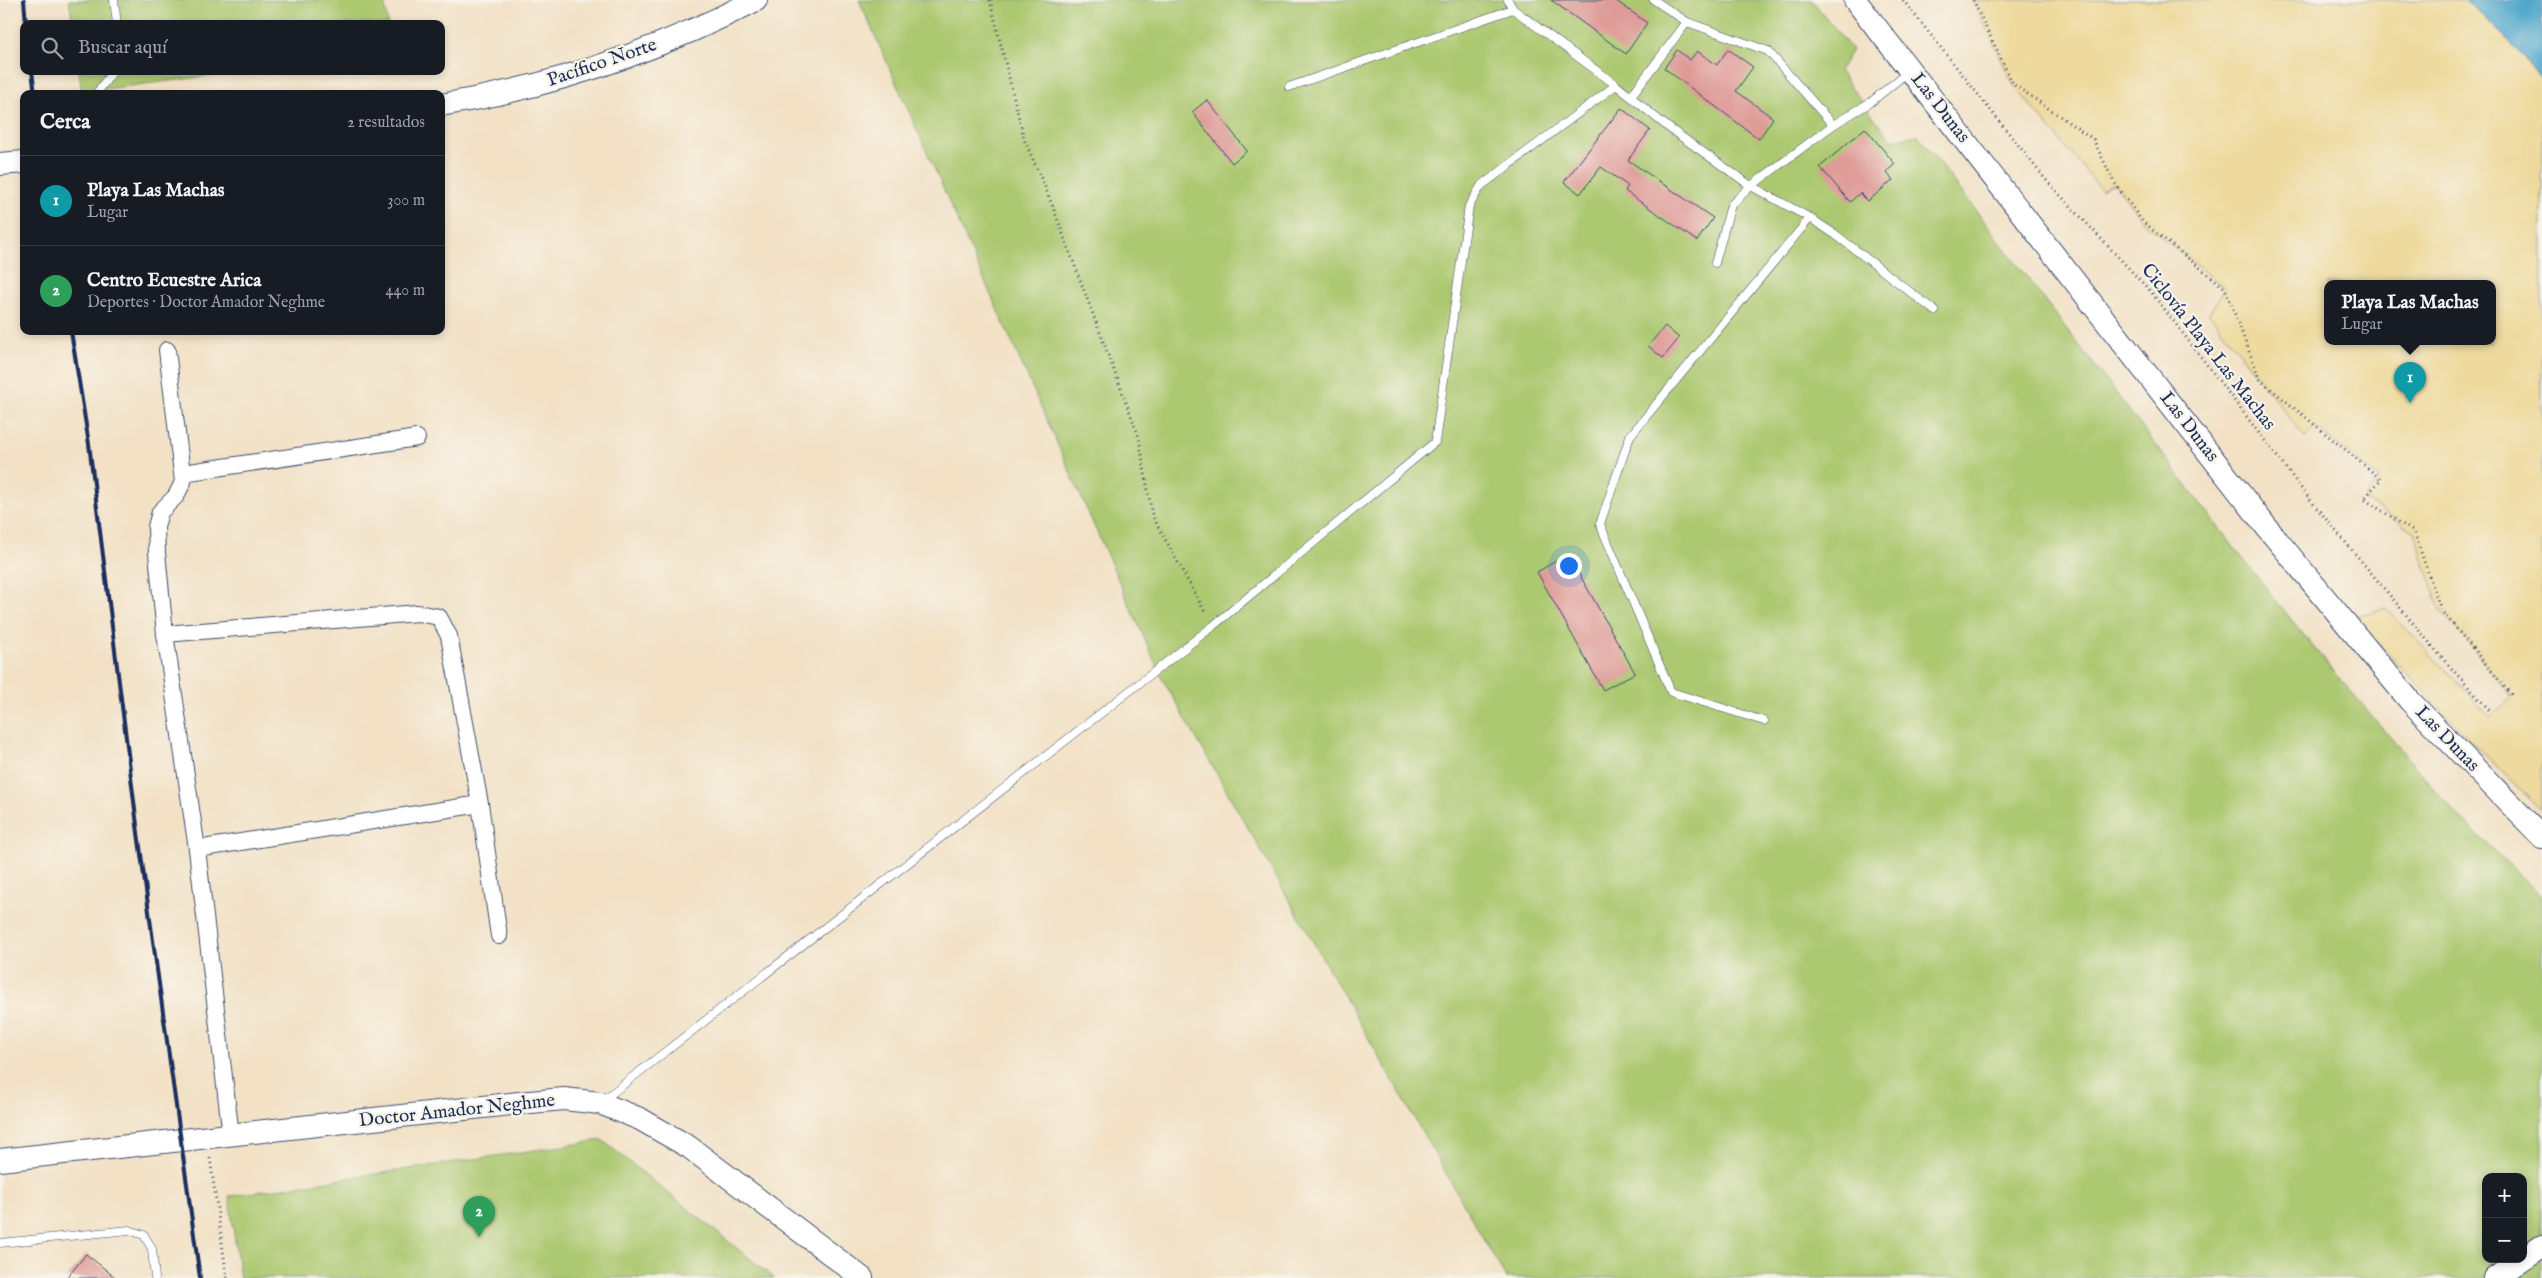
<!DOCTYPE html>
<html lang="es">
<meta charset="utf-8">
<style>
:root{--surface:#171b24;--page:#242831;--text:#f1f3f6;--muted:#9ea1a6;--line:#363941;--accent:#d93025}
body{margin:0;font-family:"IM FELL English",serif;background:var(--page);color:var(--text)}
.controls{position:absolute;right:15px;bottom:15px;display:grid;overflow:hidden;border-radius:10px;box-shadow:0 2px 8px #0003}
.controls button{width:45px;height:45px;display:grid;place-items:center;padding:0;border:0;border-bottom:1px solid var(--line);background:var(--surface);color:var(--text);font:25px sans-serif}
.you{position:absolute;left:1568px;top:565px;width:18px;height:18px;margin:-12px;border:4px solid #fff;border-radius:50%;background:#1a73e8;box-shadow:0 0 0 8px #1a73e833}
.badge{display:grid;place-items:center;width:32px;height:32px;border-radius:50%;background:var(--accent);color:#fff;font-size:16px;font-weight:700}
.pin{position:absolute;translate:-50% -41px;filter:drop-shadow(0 1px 2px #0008)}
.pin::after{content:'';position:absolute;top:26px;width:18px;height:15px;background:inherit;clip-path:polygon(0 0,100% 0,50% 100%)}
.popup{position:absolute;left:2324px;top:280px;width:172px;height:65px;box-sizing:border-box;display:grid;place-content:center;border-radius:10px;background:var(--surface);filter:drop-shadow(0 1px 4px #0005);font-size:16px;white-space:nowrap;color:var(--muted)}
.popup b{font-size:19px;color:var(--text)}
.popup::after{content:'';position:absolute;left:50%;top:100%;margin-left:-10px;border:10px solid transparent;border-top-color:var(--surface)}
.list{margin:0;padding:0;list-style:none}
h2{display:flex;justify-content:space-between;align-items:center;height:65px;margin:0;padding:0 20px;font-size:21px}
h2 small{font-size:16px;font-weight:400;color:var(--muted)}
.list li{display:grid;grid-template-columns:32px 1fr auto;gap:15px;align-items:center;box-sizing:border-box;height:90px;padding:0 20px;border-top:1px solid var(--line)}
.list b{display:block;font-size:19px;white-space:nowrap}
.list p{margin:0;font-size:16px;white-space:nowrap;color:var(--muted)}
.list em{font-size:16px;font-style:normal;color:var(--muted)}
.icon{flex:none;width:28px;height:28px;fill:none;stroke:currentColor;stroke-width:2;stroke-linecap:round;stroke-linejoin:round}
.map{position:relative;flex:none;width:2542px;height:1278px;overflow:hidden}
.search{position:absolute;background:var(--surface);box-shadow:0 2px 8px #0003;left:20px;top:20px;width:425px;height:55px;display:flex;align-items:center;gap:12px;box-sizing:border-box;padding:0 18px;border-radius:10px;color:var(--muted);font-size:19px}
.panel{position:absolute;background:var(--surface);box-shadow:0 2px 8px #0003;left:20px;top:90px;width:425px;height:245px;border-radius:10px}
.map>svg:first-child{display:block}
.green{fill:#acc86f;stroke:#647c66;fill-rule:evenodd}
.sand{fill:#eeda9e;stroke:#84847e;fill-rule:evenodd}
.water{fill:#51a8cd;stroke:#366c96}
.building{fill:#de9a96}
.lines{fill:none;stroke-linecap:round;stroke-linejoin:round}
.lane-casing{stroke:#3b4a6d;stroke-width:9}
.street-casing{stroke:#3b4a6d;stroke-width:18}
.secondary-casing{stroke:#3b4a6d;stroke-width:24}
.path{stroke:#3b4a6d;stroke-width:3;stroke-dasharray:1 4;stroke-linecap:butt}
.lane{stroke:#fff;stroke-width:8}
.street{stroke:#fff;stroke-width:16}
.secondary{stroke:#fff;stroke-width:22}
.rail{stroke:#1b2f5e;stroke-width:4}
.labels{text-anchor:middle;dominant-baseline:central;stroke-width:4.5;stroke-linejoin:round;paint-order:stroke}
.street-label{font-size:19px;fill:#1b2f5e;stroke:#f7f3e8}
</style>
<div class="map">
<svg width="2542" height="1278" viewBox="0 0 2542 1278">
<rect width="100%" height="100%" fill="#f7f3e8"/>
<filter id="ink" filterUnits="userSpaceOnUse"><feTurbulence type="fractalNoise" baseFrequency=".02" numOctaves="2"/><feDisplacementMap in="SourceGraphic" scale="10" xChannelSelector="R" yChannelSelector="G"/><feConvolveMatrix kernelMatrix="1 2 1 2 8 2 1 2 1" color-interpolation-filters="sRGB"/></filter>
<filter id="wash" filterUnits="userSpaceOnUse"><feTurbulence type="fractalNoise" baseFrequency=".0096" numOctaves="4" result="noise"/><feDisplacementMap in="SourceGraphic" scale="20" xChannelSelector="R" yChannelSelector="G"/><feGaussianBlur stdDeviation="1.12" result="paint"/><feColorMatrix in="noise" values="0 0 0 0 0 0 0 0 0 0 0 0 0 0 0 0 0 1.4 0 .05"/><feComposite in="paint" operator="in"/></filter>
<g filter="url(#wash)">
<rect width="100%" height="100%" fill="#f2e1c5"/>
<g class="green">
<polygon points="69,0 384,0 388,24 73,24"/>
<path d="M859,0H1812L1852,50L1839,71L1891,140L1918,135L2243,559L2314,648L2455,813L2542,896V1278H1506L1163,680ZM2486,1177H2523V1259H2486Z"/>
<polygon points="79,71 248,71 82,92"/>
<polygon points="602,1140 774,1278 240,1278 229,1196"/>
</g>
<path class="sand" d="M1973,0H2466L2518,50L2542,81V811L2467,737L2353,617L2386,608L2490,717L2513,697L2441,610L2414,532L2364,499L2380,479L2315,427L2305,438L2209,313L2225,288L2143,222L2114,183L2101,190L2013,84ZM2328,284H2492V342H2328Z"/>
<polygon class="water" points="2466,0 2542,0 2542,81 2518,50"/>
<g id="blocks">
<g class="building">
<polygon points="1551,0 1615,0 1647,23 1626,54"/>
<polygon points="1728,49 1753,67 1736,91 1773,118 1759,139 1664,68 1677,50 1690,60 1697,51 1717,65"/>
<polygon points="1207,100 1247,151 1232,163 1192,112"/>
<polygon points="1621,108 1650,130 1628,160 1713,218 1697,241 1625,191 1628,186 1601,167 1580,194 1564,182"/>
<polygon points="1865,128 1895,164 1886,172 1893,180 1868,201 1860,193 1850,202 1820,167"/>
<polygon points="1665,326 1679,338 1663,358 1648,346"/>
<polygon points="1568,554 1635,673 1603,690 1537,572"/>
<polygon points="86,1254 116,1278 67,1278"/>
</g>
</g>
</g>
<g filter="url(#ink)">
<use href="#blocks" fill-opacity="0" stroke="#3b4a6d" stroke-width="1"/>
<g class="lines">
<defs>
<g id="lane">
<polyline points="114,0 117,24"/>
<polyline points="1508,0 1513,9 1616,85 1669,128 1751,186 1810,218 1836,235 1935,311"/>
<polyline points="1654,0 1687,22 1768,51 1833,125"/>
<polyline points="1289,87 1513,9"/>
<polyline points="96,94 113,71"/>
<polyline points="1631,96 1687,22"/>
<polyline points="1715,263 1731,205 1751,186 1833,125 1871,102 1909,71"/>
<polyline points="1764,721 1671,692 1600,524 1630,436 1810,218"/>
<polyline points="602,1101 1213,626 1435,442 1469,206 1481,186 1616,85"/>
<polyline points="0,1243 129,1230 144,1235 152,1249 155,1278"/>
</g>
<g id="street">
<polyline points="167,350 183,482 176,496 160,512 156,527 157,553 165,634 197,849 231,1136"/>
<polyline points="183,473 417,438"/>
<polyline points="165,634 418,613 439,617 449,636 480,804 499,936"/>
<polyline points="197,849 480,804"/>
</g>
<g id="secondary">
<polyline points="1855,0 2268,529 2410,701 2542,837"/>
<path d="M441,105C551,87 657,51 756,0"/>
<polyline points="0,164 24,162"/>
<polyline points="0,1160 519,1103 564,1099 600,1103 640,1119 689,1147 862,1278"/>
<polyline points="2495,1278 2542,1246"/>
</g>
</defs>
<use href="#lane" class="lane-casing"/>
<use href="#street" class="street-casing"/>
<use href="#secondary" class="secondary-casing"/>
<g class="path">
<polyline points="990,0 1024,139 1048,194 1139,437 1152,515 1206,614"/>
<polyline points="1903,0 2046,180 2152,293 2311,501 2443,659 2491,712"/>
<polyline points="1973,0 2013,84 2093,139 2114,182 2143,222 2225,288 2260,380 2381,479 2364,499 2414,532 2441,610 2513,697"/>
<polyline points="210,1158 227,1278"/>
</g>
<use href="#lane" class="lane"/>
<use href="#street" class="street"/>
<use href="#secondary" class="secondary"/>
<g class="rail">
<polyline points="24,0 26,24"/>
<polyline points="32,71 35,94"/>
<polyline points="71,331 89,444 138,833 200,1278"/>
</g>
</g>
</g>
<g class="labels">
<g class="street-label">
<text transform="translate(602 63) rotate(-19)">Pacífico Norte</text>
<text transform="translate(1940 108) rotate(52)">Las Dunas</text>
<text transform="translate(2208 347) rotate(52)">Ciclovía Playa Las Machas</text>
<text transform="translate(2189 427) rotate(52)">Las Dunas</text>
<text transform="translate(2447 739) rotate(46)">Las Dunas</text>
<text transform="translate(457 1111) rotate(-6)">Doctor Amador Neghme</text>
</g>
</g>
</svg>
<div class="controls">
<button>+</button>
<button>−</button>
</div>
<div class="you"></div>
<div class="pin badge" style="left:2410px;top:403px;background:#0f9aa8">1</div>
<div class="popup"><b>Playa Las Machas</b>Lugar</div>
<div class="pin badge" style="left:479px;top:1237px;background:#2e9e5b">2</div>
<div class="search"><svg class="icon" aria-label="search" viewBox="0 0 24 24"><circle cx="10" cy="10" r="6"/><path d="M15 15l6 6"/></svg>Buscar aquí</div>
<section class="panel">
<h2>Cerca<small>2 resultados</small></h2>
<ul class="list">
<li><span class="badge" style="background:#0f9aa8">1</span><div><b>Playa Las Machas</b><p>Lugar</p></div><em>300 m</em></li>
<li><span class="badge" style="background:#2e9e5b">2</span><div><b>Centro Ecuestre Arica</b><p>Deportes · Doctor Amador Neghme</p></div><em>440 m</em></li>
</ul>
</section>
</div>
